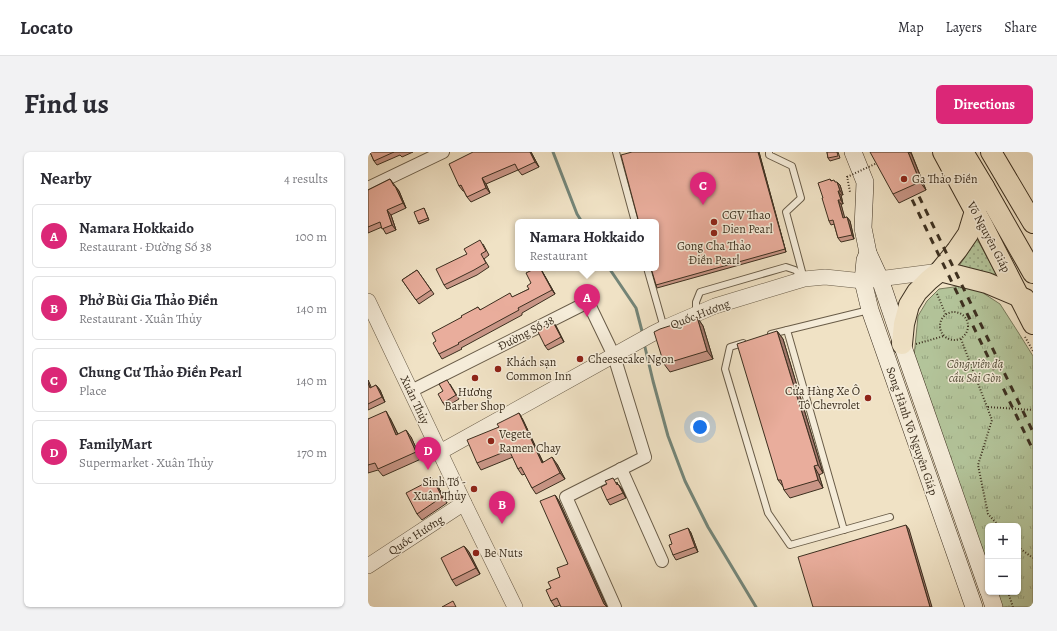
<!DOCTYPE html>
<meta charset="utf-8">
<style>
:root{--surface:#fff;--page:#f2f2f3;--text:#2b2b33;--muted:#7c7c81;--line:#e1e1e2;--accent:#db2777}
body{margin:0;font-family:Alegreya,serif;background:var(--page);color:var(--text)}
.controls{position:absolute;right:12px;bottom:12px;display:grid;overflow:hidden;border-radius:6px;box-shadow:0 1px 3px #0004}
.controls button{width:36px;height:36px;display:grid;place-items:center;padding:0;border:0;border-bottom:1px solid var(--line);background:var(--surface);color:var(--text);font:20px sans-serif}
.you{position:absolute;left:332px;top:275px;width:14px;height:14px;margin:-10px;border:3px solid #fff;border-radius:50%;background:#1a73e8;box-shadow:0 0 0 6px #1a73e833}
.badge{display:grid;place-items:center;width:26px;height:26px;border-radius:50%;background:var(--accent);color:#fff;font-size:13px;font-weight:700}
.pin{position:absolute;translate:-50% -33px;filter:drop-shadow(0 1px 2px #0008)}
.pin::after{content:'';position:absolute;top:21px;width:14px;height:12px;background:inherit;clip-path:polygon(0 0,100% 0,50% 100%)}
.popup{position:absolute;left:147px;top:67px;width:144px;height:52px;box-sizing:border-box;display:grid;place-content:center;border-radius:6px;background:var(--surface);filter:drop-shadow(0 1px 3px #0005);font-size:13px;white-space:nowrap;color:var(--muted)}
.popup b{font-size:15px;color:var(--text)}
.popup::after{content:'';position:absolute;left:50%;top:100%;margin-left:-8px;border:8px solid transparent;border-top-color:var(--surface)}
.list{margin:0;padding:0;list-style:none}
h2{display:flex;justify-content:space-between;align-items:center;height:52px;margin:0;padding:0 16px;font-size:17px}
h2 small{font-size:13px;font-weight:400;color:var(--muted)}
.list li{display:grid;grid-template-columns:26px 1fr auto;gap:12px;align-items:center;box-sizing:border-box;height:64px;margin:0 8px 8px;padding:0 8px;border:1px solid var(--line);border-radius:6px}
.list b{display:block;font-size:15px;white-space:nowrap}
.list p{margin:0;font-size:13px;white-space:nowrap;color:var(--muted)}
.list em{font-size:13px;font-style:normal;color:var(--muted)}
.map{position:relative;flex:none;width:665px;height:455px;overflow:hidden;border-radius:6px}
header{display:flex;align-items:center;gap:24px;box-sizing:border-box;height:56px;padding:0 20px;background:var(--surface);border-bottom:1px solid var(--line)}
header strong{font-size:19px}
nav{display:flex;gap:22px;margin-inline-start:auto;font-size:14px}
.intro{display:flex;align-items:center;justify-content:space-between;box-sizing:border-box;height:96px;padding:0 24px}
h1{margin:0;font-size:28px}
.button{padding:10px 18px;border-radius:6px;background:var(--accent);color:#fff;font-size:14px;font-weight:700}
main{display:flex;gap:24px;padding:0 24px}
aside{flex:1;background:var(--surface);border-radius:6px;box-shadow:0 1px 3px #0004}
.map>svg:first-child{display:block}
.grass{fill:url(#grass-dots);stroke:#787a5c}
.park{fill:url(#park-tufts);stroke:#787a5c}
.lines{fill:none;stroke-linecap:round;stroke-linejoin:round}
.stream{stroke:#748578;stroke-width:3}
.service-casing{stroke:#695c48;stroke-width:8}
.minor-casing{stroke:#695c48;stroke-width:14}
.tertiary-casing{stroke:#695c48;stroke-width:16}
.secondary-casing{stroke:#3c2f1f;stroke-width:18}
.trunk-casing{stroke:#3c2f1f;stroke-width:22}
.path{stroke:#3c2f1f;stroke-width:2;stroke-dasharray:1 2;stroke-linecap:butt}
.service{stroke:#f5ecd9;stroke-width:6}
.minor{stroke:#f5ecd9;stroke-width:12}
.tertiary{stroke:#f5ecd9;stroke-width:15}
.secondary{stroke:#f5ecd9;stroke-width:17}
.trunk{stroke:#f0e2c5;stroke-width:20}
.rail{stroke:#3c2f1f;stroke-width:3;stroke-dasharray:7 7;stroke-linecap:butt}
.path-bridge{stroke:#3c2f1f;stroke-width:2;stroke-dasharray:1 2;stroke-linecap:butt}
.wall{fill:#c89586;stroke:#3c2f1f}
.shaded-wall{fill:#a3796d;stroke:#3c2f1f}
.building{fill:#e9ad9c;stroke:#3c2f1f}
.poi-dot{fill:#8f2418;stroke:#f5ecd9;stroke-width:1.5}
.labels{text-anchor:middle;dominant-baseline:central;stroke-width:3;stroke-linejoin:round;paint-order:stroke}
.poi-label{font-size:12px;fill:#3c2f1f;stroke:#f5ecd9;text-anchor:start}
.street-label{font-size:12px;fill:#3c2f1f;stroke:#f5ecd9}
.park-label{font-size:12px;font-style:italic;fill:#544d38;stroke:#f5ecd9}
</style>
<header>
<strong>Locato</strong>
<nav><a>Map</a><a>Layers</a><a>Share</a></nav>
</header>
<div class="intro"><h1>Find us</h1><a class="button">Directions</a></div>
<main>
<aside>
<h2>Nearby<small>4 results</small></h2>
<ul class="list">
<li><span class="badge">A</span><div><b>Namara Hokkaido</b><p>Restaurant · Đường Số 38</p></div><em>100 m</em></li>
<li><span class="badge">B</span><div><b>Phở Bùi Gia Thảo Điền</b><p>Restaurant · Xuân Thủy</p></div><em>140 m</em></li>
<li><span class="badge">C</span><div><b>Chung Cư Thảo Điền Pearl</b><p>Place</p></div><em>140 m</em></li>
<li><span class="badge">D</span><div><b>FamilyMart</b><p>Supermarket · Xuân Thủy</p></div><em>170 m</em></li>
</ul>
</aside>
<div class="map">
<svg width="665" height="455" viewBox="0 0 665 455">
<defs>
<pattern id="grass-dots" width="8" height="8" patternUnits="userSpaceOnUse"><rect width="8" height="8" fill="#b3c49a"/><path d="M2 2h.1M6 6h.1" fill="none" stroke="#93a07d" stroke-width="1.8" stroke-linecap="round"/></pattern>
<pattern id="park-tufts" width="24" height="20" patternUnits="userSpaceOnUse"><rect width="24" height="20" fill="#b3c49a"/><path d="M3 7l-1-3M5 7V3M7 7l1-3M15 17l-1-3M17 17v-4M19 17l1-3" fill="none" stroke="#93a07d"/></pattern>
</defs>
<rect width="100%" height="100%" fill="#f0e2c5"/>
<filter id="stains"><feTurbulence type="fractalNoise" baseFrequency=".005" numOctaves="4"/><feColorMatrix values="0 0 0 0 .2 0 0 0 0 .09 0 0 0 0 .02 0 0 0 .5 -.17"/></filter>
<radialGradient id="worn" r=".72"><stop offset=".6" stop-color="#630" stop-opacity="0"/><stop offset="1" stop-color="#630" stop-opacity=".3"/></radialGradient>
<polygon class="grass" points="609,87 634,132 589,117"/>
<polygon class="park" points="593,134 609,137 632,152 650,180 665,204 665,455 627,455 622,440 650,440 650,374 620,374 620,434 545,215 550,164 559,149 571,137"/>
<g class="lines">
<g class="stream">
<polyline points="185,0 209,62 214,70"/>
<polyline points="241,116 268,156 275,183"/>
<polyline points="276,191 285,229 300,284 317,329 340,375 388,455"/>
</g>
<defs>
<g id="service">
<polyline points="248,0 267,70"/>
<polyline points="401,0 401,3 424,14 433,46 418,60 436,127"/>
<polyline points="279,116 296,176"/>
<polyline points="328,162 328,150 332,140 418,115 427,118 435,126"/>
<polyline points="419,178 476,378"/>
<polyline points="403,182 501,158"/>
<polyline points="375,191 362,195 357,217 400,361 422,393 522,365"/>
</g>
<g id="minor">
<polyline points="0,36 75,0"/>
<polyline points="43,239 220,150 246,204 277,305 198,345 247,455"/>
<polyline points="253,317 294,409"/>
</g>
<g id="tertiary">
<polyline points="0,149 96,351 147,455"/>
<polyline points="72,300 284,182 296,176 347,154 436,127 457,125 495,129 572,119"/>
<polyline points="0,414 96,351"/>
</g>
<g id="secondary">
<polyline points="485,0 497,30 495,76 500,101 512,127 534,192 620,438"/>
<polyline points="500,101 497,108 495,129 502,158 606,455"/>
<polyline points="621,440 626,455"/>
</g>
<g id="trunk">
<polyline points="575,0 615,74 665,172"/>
<polyline points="595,0 616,35 665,121"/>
<polyline points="623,0 665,71"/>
<polyline points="572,119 619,131 657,147"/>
<polyline points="534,192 536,172 541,153 549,140 561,128 572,119 589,98 600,82 607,59 616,35"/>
</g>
</defs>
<use href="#service" class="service-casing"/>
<use href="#minor" class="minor-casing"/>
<use href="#tertiary" class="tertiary-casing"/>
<use href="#secondary" class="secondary-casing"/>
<use href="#trunk" class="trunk-casing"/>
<g class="path">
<polyline points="479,24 482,40"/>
<polyline points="569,142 578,163"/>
<circle cx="586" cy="174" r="14"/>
<polyline points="657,185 665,199"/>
<polyline points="593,187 624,268 610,313 620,362 631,374"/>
<polyline points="548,192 576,184"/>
<polyline points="620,255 665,258"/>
<polyline points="650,395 665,406"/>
<polyline points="650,402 652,398"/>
<polyline points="640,440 645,455"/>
</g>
<use href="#service" class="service"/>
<use href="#minor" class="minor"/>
<use href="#tertiary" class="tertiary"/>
<use href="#secondary" class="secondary"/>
<use href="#trunk" class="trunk"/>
<g class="rail">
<polyline points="545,32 665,280"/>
<polyline points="538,35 665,298"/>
</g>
<polyline class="path-bridge" points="479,25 509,11"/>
</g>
<g class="wall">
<polygon points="2,0 45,0 34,5 32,3 9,13 6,9"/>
<polygon points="163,0 171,15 154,23 150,18 118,32 122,41 103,50 99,45 96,39 95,39 91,34"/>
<polygon points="264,0 391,0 418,100 289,136 288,133 270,69"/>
<polygon points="459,0 470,0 472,6 462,9 460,6"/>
<polygon points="543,0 558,38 531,51 525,42"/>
<polygon points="22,27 31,39 38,56 23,63 28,78 18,82 14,75 0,81 0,38"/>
<polygon points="462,27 464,29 467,30 472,33 475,43 473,43 475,52 473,52 476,66 479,65 482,69 486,87 473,90 470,86 466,72 463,73 461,69"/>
<polygon points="56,56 61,68 51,72 50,70"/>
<polygon points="115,92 121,103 116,107 121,115 109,123 79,137 76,133 99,102"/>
<polygon points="49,118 66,142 51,152 34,128"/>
<polygon points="174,119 187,142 154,161 154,163 93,196 94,197 74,207 71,202 68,189 94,165 110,155 112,158 145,145 161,137 163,131"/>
<polygon points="329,165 335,174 345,207 302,220 296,212"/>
<polygon points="185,170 188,174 196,190 180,198 177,194"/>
<polygon points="409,179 415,187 455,321 451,323 455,336 422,346 416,338 416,336 410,328"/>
<polygon points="0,228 3,236 8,233 12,238 17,250 0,258"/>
<polygon points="82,232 91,247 78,255 75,251 75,239"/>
<polygon points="151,261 155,268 175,310 189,312 197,327 168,342 164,336 157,322 154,323 150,317 145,305 113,318 109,311 131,275"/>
<polygon points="22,266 30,282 43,285 53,307 15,324 10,318 0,321 0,267"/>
<polygon points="249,330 250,333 250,332 254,337 258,346 242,353 239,348"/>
<polygon points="69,333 79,351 54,368 49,362"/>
<polygon points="187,343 191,349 239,455 192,453 187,455 183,449 183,436 192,425 200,412"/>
<polygon points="320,376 323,381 330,400 308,408 305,403 304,392"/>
<polygon points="96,394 101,400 112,422 88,434 84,428"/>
</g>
<g class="shaded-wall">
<polygon points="162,0 163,0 171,15 167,10"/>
<polygon points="390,0 391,0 418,100 417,97"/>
<polygon points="540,0 543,1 558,38 552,30"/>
<polygon points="114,26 118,32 122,41 118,36"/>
<polygon points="469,30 472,33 475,43 472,39"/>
<polygon points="27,34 31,39 38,56 35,51"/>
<polygon points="470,39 473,43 475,52 473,48"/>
<polygon points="470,48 473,52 478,70 475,66"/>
<polygon points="19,58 23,63 28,78 24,73"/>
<polygon points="479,65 482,69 486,87 484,83"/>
<polygon points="172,116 174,119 187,142 184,138"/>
<polygon points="329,165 335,174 345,207 339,199"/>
<polygon points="185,170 188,174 196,190 193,185"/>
<polygon points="409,179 415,187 455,321 450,313"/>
<polygon points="0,228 6,241 2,236 0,231"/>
<polygon points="8,233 12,238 17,250 14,245"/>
<polygon points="18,259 22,266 33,289 28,283"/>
<polygon points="151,261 155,268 178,317 174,311"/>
<polygon points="38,278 43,285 53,307 48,300"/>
<polygon points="184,305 189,312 197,327 192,321"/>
<polygon points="446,314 451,323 455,336 450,328"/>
<polygon points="65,327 69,333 79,351 74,345"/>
<polygon points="250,332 254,337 258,346 255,341"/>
<polygon points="187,343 191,349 239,455 236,452"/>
<polygon points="538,373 541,377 564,455 562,455"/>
<polygon points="320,376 323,381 330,400 327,395"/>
<polygon points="96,394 101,400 112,422 108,416"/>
</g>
<g class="building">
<polygon points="2,0 26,0 6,9"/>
<polygon points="105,0 162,0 167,10 150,18 147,12 114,26 118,36 99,45 93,33 91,34 81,12"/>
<polygon points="264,0 390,0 417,97 288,133 283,116 288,116 288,70 269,70 270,67 253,3"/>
<polygon points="459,0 469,0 470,4 460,6"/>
<polygon points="502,0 540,0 552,30 525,42"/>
<polygon points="22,27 26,34 27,34 35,51 19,58 24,73 14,77 12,70 0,75 0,38"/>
<polygon points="462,27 463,29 466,28 467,30 469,30 472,39 470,39 473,48 470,48 475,66 479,65 484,83 470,86 465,68 461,69 454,46 455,46 450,31"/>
<polygon points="56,56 60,66 50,70 46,60"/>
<polygon points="112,88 118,99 113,102 118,111 106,118 76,133 68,117 99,102 96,97"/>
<polygon points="168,116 172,116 184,138 150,156 151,158 90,191 91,192 71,202 65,191 68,189 64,181 94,165 93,164 110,155 112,158 142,141 144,145 161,137 159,134 163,131 158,121"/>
<polygon points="49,118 63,138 48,148 34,128"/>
<polygon points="329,165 339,199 296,212 286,180 292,177"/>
<polygon points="185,170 193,185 177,194 169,178"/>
<polygon points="409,179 450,313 446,314 450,328 416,338 413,328 410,328 369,192"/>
<polygon points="79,228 88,243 75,251 70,242 75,239 71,232"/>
<polygon points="0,231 2,236 8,233 14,245 0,252"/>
<polygon points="18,259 28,283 38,278 48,300 10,317 7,311 0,313 0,267"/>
<polygon points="151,261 174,311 184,305 192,321 164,336 153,315 150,317 141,298 109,311 99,288 131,275 129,272"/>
<polygon points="245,326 249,333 250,332 255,341 239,348 233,335 239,332 237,329"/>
<polygon points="65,327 74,345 49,362 38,341"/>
<polygon points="187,343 236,452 239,455 193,455 189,446 183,449 178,438 183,436 180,430 192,425 189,416 200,412 172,349"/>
<polygon points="538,373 562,455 445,455 430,405"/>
<polygon points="320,376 327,395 305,403 301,393 304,392 301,383"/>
<polygon points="96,394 108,416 84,428 73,406"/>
<polygon points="85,449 88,455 74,455"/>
</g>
<g class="poi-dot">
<circle cx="536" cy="27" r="4"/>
<circle cx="346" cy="70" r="4"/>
<circle cx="346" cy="81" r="4"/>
<circle cx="212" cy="207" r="4"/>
<circle cx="130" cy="217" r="4"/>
<circle cx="107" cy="226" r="4"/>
<circle cx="500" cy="246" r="4"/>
<circle cx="123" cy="289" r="4"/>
<circle cx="106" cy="337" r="4"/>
<circle cx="108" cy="401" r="4"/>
</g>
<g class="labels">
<g class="poi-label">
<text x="544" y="27">Ga Thảo Điền</text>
<text x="354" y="63">CGV Thao<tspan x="354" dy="14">Dien Pearl</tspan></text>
<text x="346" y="94" text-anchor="middle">Gong Cha Thảo<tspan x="346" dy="14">Điền Pearl</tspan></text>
<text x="220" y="207">Cheesecake Ngon</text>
<text x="138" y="210">Khách sạn<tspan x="138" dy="14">Common Inn</tspan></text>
<text x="492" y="239" text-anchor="end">Cửa Hàng Xe Ô<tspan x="492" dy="14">Tô Chevrolet</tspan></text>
<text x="107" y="240" text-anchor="middle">Hương<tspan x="107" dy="14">Barber Shop</tspan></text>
<text x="131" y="282">Vegete<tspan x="131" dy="14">Ramen Chay</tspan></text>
<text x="98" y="330" text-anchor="end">Sinh Tố -<tspan x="98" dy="14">Xuân Thủy</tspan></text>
<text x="116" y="401">Be Nuts</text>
</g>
<g class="street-label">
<text transform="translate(621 85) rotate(62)">Võ Nguyên Giáp</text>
<text transform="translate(332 162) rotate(-21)">Quốc Hương</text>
<text transform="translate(158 181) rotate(-27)">Đường Số 38</text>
<text transform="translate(47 248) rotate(65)">Xuân Thủy</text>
<text transform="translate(544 279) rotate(71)">Song Hành Võ Nguyên Giáp</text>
<text transform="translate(48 383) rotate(-33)">Quốc Hương</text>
</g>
<g class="park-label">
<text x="607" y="212">Công viên dạ<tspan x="607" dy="14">cầu Sài Gòn</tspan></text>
</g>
</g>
<rect width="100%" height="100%" filter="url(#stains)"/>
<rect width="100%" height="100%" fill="url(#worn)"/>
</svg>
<div class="controls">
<button>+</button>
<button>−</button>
</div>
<div class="you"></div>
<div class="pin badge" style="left:219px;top:165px">A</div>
<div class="popup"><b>Namara Hokkaido</b>Restaurant</div>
<div class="pin badge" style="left:134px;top:372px">B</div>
<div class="pin badge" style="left:335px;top:53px">C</div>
<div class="pin badge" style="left:60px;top:318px">D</div>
</div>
</main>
